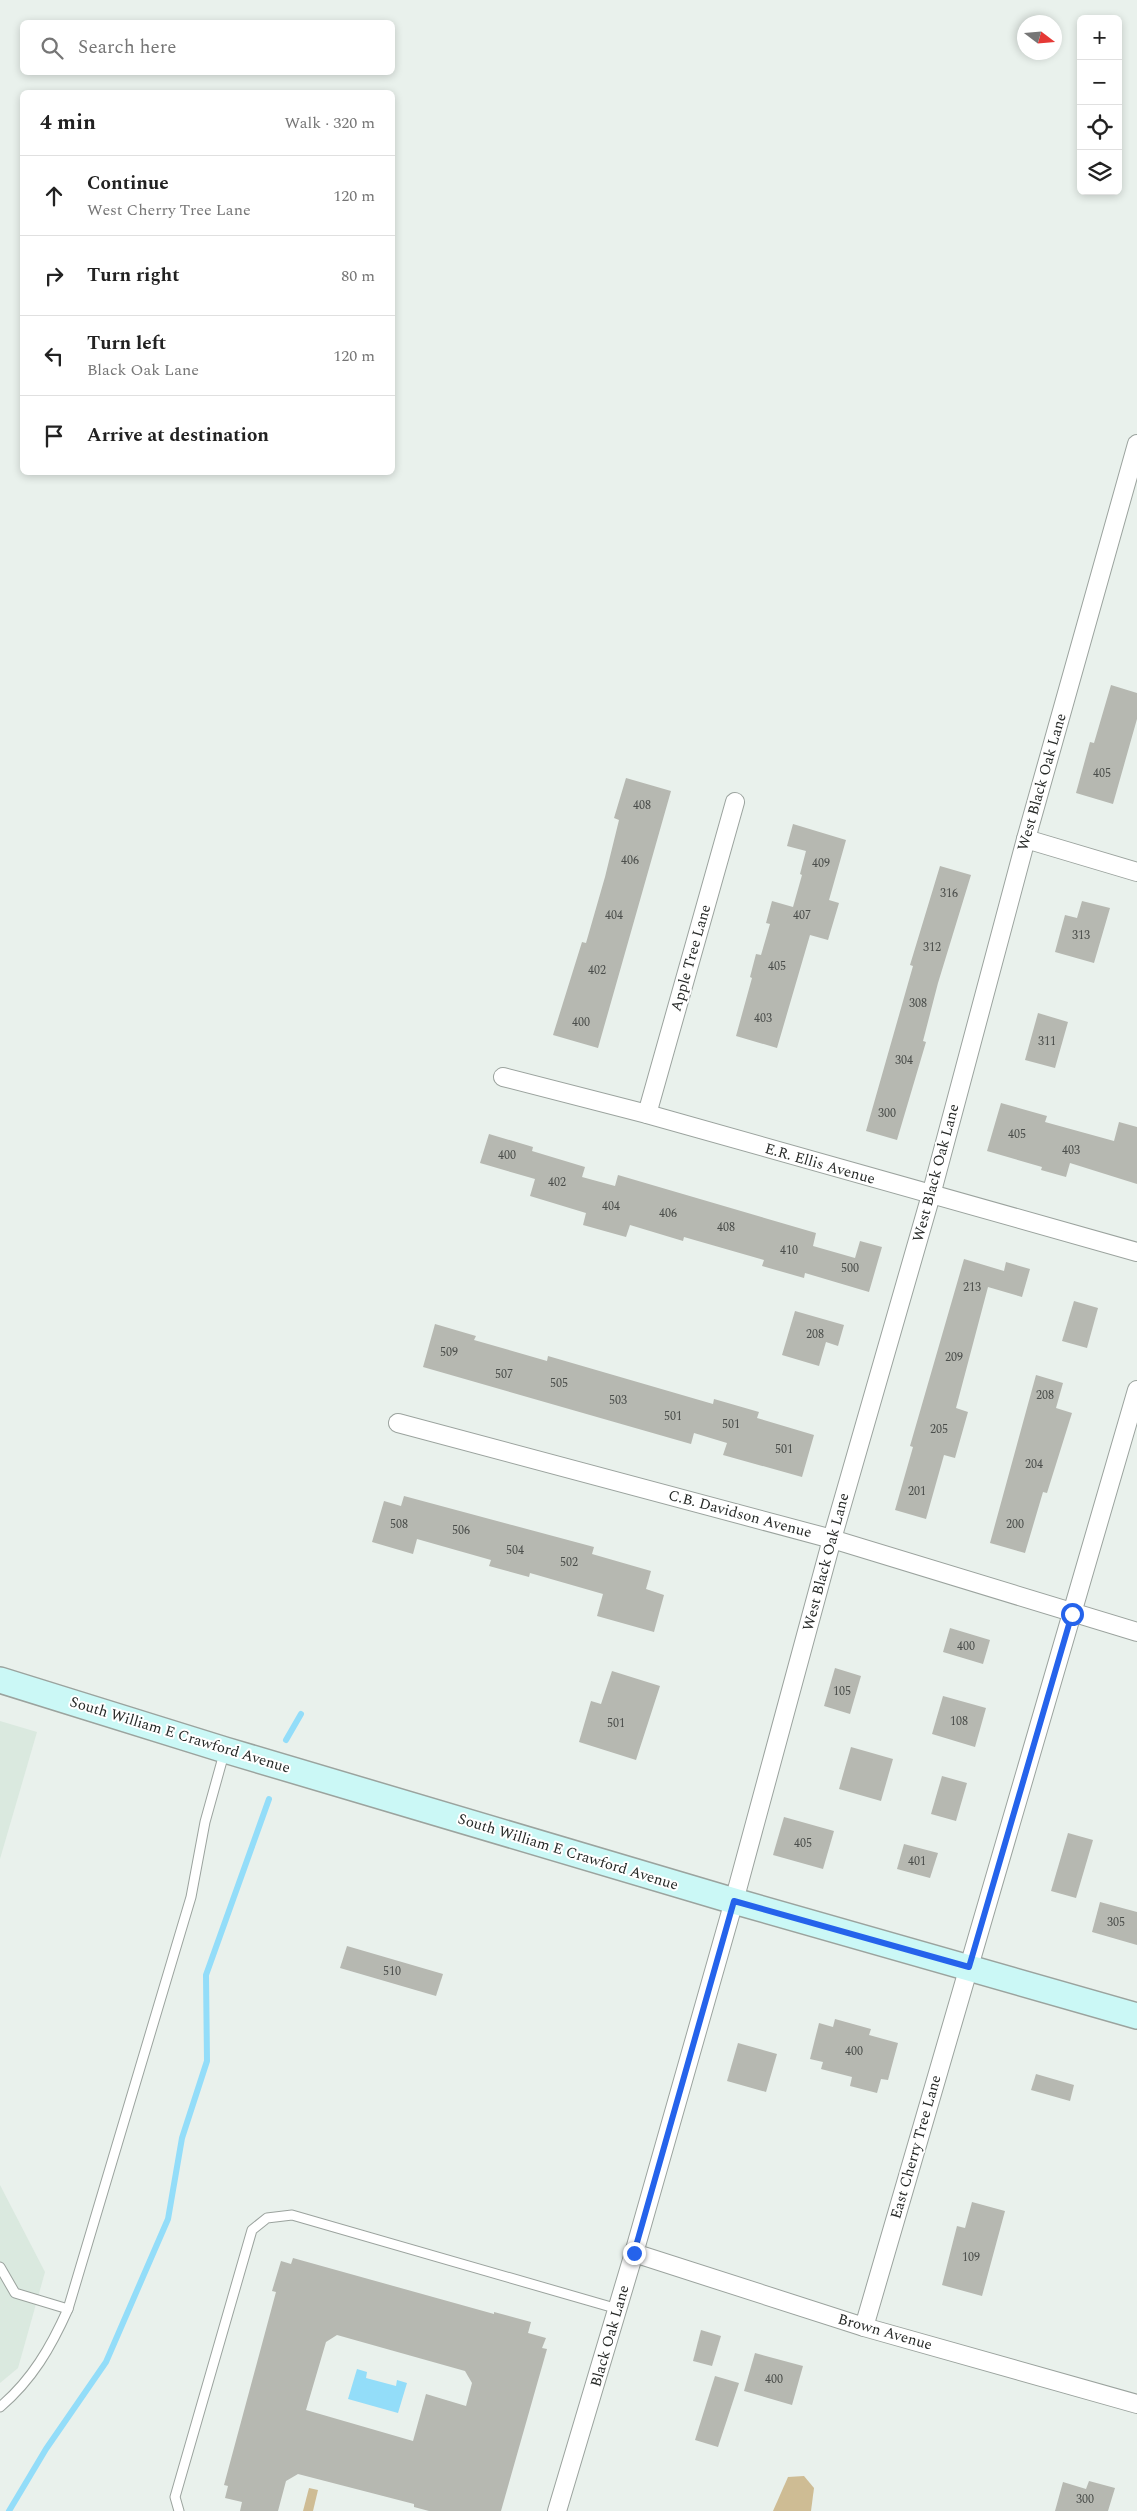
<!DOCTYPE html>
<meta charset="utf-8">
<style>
:root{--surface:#fff;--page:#f6f6f6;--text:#222;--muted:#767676;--line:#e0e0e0}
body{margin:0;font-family:Spectral,serif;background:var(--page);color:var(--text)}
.controls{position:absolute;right:15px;top:15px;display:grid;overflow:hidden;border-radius:8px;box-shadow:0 2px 8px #0003}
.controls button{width:45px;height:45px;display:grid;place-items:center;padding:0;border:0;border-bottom:1px solid var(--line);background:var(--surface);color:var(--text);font:25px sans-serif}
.compass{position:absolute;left:1017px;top:15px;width:45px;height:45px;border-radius:50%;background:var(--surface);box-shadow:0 2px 8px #0003;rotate:106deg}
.stop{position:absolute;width:15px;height:15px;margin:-11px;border:4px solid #2563eb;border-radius:50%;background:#fff}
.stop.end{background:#2563eb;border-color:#fff;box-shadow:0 1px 5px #0008}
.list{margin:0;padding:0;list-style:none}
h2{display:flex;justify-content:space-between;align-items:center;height:65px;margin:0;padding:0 20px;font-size:21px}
h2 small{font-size:16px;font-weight:400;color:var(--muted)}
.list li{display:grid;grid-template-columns:32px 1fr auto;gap:15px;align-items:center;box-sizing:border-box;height:80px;padding:0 20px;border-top:1px solid var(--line)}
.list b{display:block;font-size:19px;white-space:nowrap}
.list p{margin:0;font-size:16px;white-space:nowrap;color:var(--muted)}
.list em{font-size:16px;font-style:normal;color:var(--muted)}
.icon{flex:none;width:28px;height:28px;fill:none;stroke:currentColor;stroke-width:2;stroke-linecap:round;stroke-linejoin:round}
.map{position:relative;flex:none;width:1137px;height:2511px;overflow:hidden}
.search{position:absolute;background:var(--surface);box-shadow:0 2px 8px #0003;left:20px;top:20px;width:375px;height:55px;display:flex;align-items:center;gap:12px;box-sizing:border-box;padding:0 18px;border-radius:8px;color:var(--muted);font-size:19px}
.panel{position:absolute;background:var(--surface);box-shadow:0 2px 8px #0003;left:20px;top:90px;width:375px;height:385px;border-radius:8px}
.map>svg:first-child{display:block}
.built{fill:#dae9df}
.green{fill:#cebc94}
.water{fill:#93ddf9}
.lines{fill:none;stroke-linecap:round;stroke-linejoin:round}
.stream{stroke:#93ddf9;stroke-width:6}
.building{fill:#b6b8b1;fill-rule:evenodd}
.lane-casing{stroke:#9ba39e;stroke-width:11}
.street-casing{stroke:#9ba39e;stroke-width:20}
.secondary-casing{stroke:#9ba39e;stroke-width:28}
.lane{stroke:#fff;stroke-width:9}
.street{stroke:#fff;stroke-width:18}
.secondary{stroke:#cbf8f6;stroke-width:25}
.route{stroke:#2563eb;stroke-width:6}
.labels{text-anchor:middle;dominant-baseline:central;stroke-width:4;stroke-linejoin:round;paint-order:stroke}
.number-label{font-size:12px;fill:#4a4d4a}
.street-label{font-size:15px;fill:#262927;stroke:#fff}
</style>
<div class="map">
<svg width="1137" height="2511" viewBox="0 0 1137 2511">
<rect width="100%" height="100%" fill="#e9f1ec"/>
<g class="built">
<polygon points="0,1721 37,1732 0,1859"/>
<polygon points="0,2185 45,2272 18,2368 0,2383"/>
</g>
<g class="green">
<polygon points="804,2476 814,2488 811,2511 773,2511 788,2477"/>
<polygon points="309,2488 318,2490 313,2511 303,2511"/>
</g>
<polygon class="water" points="357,2369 367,2372 366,2378 396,2386 397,2380 407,2383 398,2413 348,2399"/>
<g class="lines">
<g class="stream">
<polyline points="286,1740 301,1714"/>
<polyline points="9,2511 46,2449 106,2362 168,2219 182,2138 207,2061 206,1975 269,1799"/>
</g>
</g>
<g class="building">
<polygon points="1111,685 1137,693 1137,719 1113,804 1076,793 1090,742 1094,743"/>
<polygon points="626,778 671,791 598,1048 553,1035 582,942 586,943 605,877 619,820 614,818"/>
<polygon points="793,824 846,840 829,900 839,903 828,940 810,935 777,1048 736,1036 752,978 750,977 756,954 761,955 770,924 766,923 772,901 793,907 802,875 800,874 806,851 787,846"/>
<polygon points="940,866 971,875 938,983 923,1041 926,1042 897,1140 866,1131 913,966 910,965"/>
<polygon points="1082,901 1110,908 1094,963 1055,952 1065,915 1077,918"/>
<polygon points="1038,1013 1068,1022 1055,1068 1025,1060"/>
<polygon points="1001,1103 1047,1116 1045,1122 1114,1141 1119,1122 1137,1127 1137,1184 1070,1163 1066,1177 1041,1170 1042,1167 987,1151"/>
<polygon points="489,1134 533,1147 532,1151 585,1167 582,1177 615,1186 618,1175 816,1233 813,1246 855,1258 860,1241 882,1247 869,1292 805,1273 804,1278 762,1266 764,1260 684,1237 683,1241 630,1225 626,1237 583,1225 586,1213 530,1196 535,1179 480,1163"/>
<polygon points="964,1259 1004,1271 1006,1262 1030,1269 1022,1297 988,1287 956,1408 968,1412 955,1458 944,1455 926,1519 895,1510 913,1447 910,1446"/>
<polygon points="1074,1301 1098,1308 1087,1348 1062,1341"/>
<polygon points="795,1311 844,1325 838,1346 826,1342 819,1366 782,1355"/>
<polygon points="435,1324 476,1336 474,1340 547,1361 548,1356 713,1404 714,1399 759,1412 757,1418 814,1435 802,1477 723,1455 727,1443 694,1433 691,1444 423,1367"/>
<polygon points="1036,1375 1063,1383 1056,1408 1072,1413 1047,1493 1043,1492 1025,1553 990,1543"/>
<polygon points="404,1496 594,1547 592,1554 651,1571 646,1589 664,1595 654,1632 597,1616 603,1594 530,1573 529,1577 489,1566 491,1560 417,1539 413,1554 372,1542 384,1501 401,1506"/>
<polygon points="950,1628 990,1640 983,1664 943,1652"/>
<polygon points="835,1668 861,1676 850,1714 824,1706"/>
<polygon points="612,1671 660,1686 636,1760 579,1742 591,1701 601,1704"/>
<polygon points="943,1696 986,1708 975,1747 932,1734"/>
<polygon points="851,1747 893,1759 881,1801 839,1789"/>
<polygon points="942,1776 967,1783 956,1821 931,1814"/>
<polygon points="784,1817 834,1831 823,1869 773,1855"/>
<polygon points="1068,1833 1093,1840 1076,1898 1051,1891"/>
<polygon points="904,1844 938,1853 930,1878 897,1869"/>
<polygon points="1100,1902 1137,1912 1137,1945 1092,1932"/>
<polygon points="347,1946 443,1974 436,1996 340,1968"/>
<polygon points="835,2019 871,2029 869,2035 898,2043 888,2080 881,2079 877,2093 850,2086 852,2077 821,2069 823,2062 810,2059 819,2023 833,2027"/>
<polygon points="738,2043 777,2054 766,2092 727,2081"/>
<polygon points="1036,2074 1074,2085 1070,2101 1031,2090"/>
<polygon points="972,2202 1005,2211 982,2296 942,2285 957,2226 965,2228"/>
<path d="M293,2258L494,2314V2312L531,2322L528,2333L546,2338L542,2348L547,2349L501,2511H429L414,2507V2504L298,2474L286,2481L278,2511H240L242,2502L225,2498L228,2486L224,2485L276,2292L272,2291L281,2261L291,2264ZM337,2335L465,2371L472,2383L466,2406L426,2394L413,2441L306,2410L326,2342Z"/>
<polygon points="701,2330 721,2336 712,2366 693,2361"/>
<polygon points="755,2353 803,2366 792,2405 744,2391"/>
<polygon points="715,2376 739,2383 718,2447 695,2440"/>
<polygon points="1089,2481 1115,2488 1108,2511 1055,2511 1063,2482 1086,2489"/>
</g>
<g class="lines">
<defs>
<g id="lane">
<polyline points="0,2267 15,2293 68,2309"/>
<path d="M0,2407C32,2380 51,2347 68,2309L191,1897L205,1822L225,1750"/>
<polyline points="179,2511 175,2497 252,2230 267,2218 292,2215 618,2309"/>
</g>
<g id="street">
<polyline points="1026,839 1137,872"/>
<polyline points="503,1077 647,1114 1137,1252"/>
<polyline points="647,1114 735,802"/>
<polyline points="398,1423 832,1539 1137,1632"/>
<polyline points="634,2253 864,2327 1137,2404"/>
<polyline points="864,2327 1137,1390"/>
<polyline points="557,2511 634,2253 734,1901 832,1539 931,1195 1026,839 1137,444"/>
</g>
<polyline id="secondary" points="0,1680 225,1750 734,1901 1137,2016"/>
</defs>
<use href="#lane" class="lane-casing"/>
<use href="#street" class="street-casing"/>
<use href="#secondary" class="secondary-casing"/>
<use href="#lane" class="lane"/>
<use href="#street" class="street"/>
<use href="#secondary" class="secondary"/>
</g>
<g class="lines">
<polyline class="route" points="634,2253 734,1901 969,1967 1072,1614"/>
</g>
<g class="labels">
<g class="number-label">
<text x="1102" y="773">405</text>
<text x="642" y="805">408</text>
<text x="630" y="860">406</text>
<text x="821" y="863">409</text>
<text x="949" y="893">316</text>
<text x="614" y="915">404</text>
<text x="802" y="915">407</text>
<text x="1081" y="935">313</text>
<text x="932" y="947">312</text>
<text x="777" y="966">405</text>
<text x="597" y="970">402</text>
<text x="918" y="1003">308</text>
<text x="763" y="1018">403</text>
<text x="581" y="1022">400</text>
<text x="1047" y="1041">311</text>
<text x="904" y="1060">304</text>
<text x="887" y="1113">300</text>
<text x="1017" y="1134">405</text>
<text x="1071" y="1150">403</text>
<text x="507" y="1155">400</text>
<text x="557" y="1182">402</text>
<text x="611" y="1206">404</text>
<text x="668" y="1213">406</text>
<text x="726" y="1227">408</text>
<text x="789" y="1250">410</text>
<text x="850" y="1268">500</text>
<text x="972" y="1287">213</text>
<text x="815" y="1334">208</text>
<text x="449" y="1352">509</text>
<text x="954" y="1357">209</text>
<text x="504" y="1374">507</text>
<text x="559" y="1383">505</text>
<text x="1045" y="1395">208</text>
<text x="618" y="1400">503</text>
<text x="673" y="1416">501</text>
<text x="731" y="1424">501</text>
<text x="939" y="1429">205</text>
<text x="784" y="1449">501</text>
<text x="1034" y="1464">204</text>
<text x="917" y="1491">201</text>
<text x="399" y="1524">508</text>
<text x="1015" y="1524">200</text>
<text x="461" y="1530">506</text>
<text x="515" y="1550">504</text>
<text x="569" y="1562">502</text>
<text x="966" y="1646">400</text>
<text x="842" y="1691">105</text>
<text x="959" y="1721">108</text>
<text x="616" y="1723">501</text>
<text x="803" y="1843">405</text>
<text x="917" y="1861">401</text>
<text x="1116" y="1922">305</text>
<text x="392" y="1971">510</text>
<text x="854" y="2051">400</text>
<text x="971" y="2257">109</text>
<text x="774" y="2379">400</text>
<text x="1085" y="2499">300</text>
</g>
<g class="street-label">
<text transform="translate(1042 782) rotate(-74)">West Black Oak Lane</text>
<text transform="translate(691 958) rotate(-74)">Apple Tree Lane</text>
<text transform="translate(820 1164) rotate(16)">E.R. Ellis Avenue</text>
<text transform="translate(936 1173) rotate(-75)">West Black Oak Lane</text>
<text transform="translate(740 1514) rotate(15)">C.B. Davidson Avenue</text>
<text transform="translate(826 1562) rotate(-75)">West Black Oak Lane</text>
<text transform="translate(180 1735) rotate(17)">South William E Crawford Avenue</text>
<text transform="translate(568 1852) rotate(17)">South William E Crawford Avenue</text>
<text transform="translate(916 2147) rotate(-74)">East Cherry Tree Lane</text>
<text transform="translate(885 2332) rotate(16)">Brown Avenue</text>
<text transform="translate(610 2336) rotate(-74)">Black Oak Lane</text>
</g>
</g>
</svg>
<div class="controls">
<button>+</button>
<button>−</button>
<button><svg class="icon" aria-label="locate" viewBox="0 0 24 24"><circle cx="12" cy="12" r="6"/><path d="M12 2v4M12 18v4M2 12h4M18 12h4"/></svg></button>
<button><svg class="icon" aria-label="layers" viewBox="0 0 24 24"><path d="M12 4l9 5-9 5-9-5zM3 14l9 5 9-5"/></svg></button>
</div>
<svg class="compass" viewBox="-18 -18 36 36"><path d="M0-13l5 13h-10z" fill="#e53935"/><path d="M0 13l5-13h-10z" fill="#767676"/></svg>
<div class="stop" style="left:1072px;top:1614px"></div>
<div class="stop end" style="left:634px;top:2253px"></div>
<div class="search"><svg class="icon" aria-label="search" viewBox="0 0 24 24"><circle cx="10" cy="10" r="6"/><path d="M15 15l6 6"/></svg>Search here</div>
<section class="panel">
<h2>4 min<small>Walk · 320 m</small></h2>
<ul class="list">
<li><svg class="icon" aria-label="ahead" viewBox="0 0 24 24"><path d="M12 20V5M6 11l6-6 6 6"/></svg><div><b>Continue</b><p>West Cherry Tree Lane</p></div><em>120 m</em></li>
<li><svg class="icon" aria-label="right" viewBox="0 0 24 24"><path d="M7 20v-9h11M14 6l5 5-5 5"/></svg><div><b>Turn right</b></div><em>80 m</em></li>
<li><svg class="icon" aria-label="left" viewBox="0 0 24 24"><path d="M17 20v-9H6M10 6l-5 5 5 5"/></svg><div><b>Turn left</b><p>Black Oak Lane</p></div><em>120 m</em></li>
<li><svg class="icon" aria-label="arrive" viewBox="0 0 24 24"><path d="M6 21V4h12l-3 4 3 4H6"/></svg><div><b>Arrive at destination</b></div></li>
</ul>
</section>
</div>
